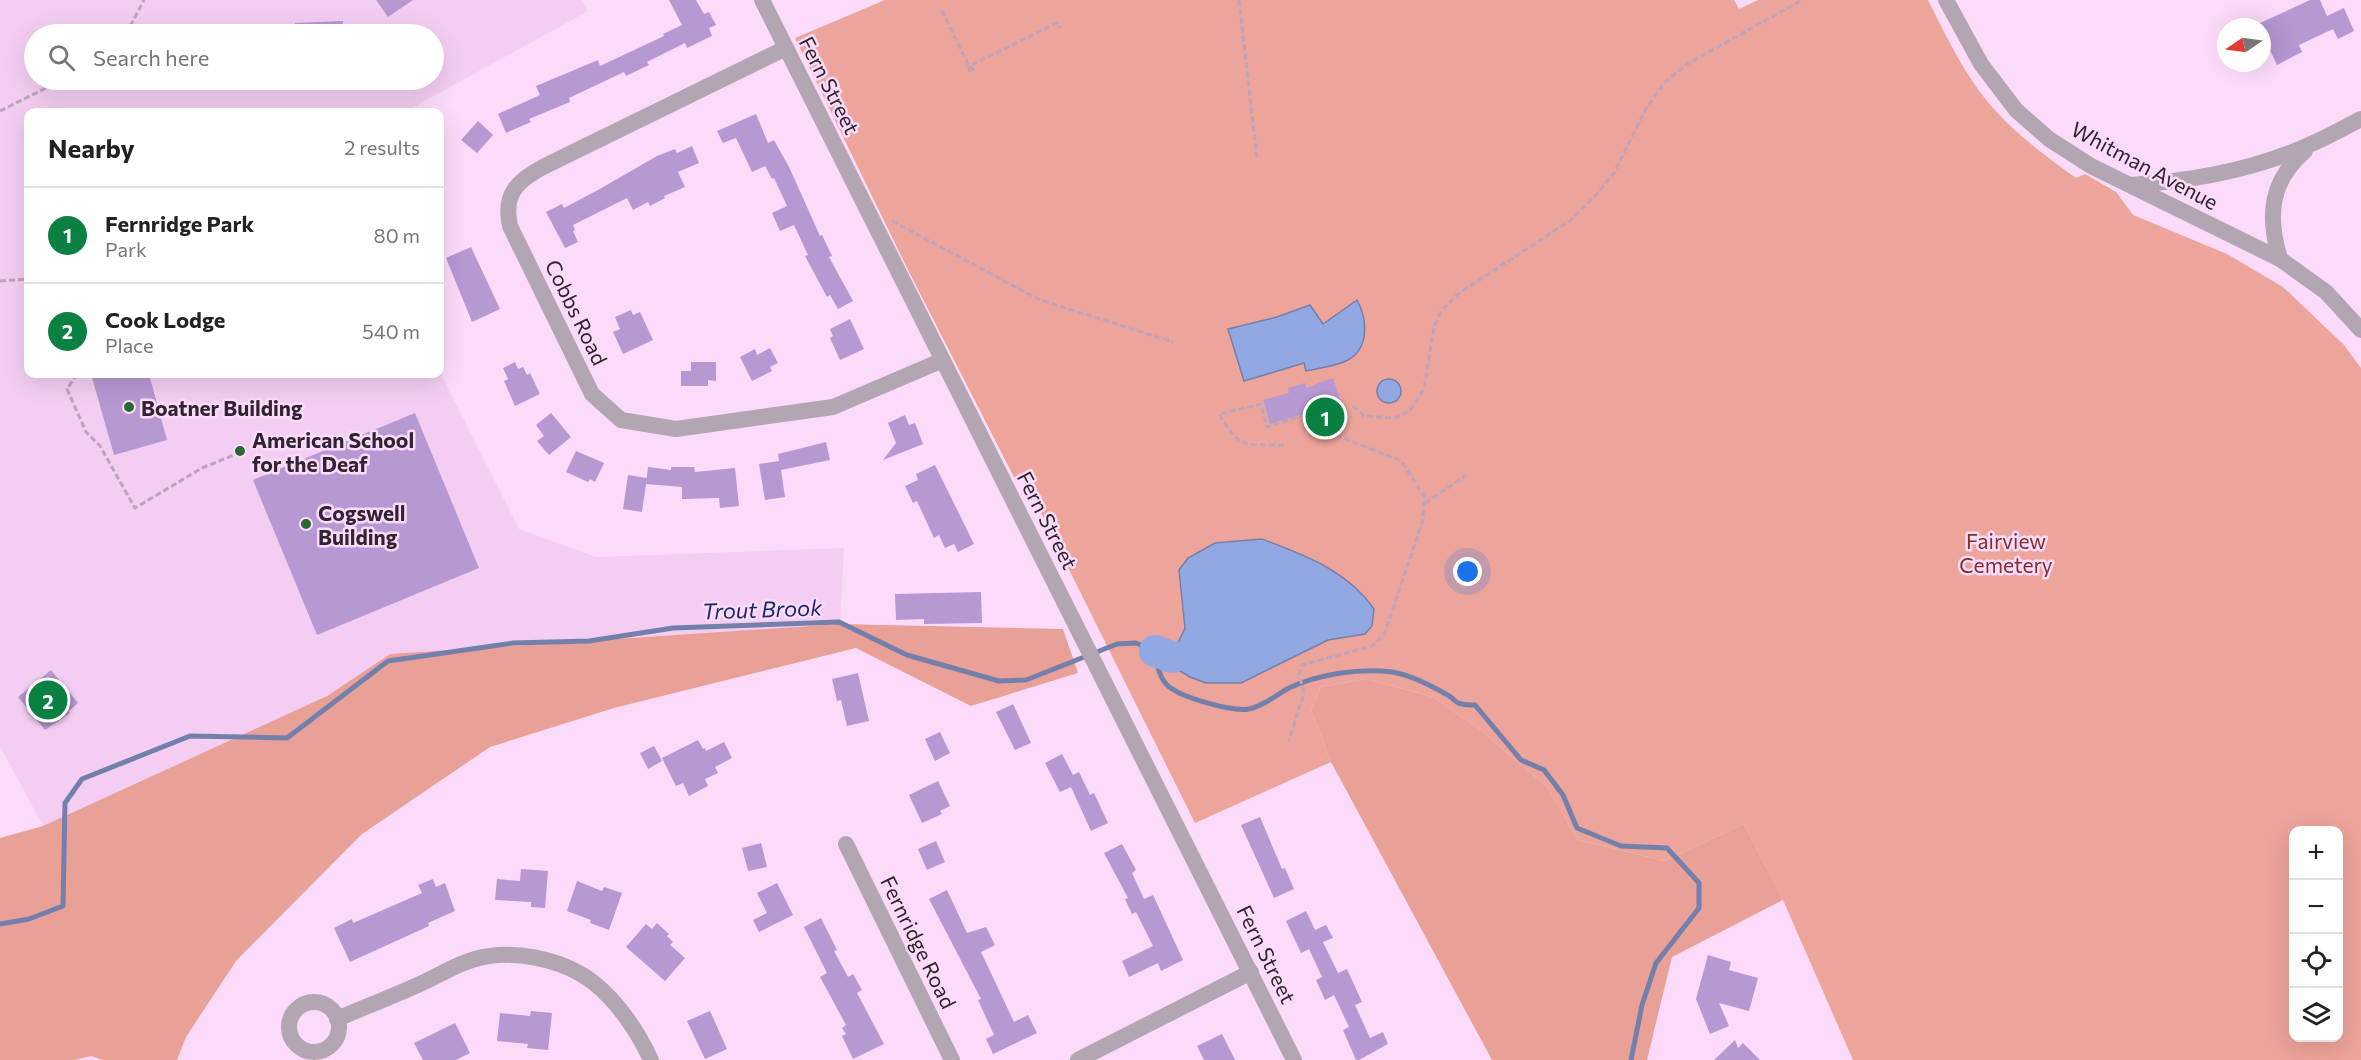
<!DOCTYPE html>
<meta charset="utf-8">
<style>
:root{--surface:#fff;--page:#f2f2f2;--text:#222;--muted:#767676;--line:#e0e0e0;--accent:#0b8043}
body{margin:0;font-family:Commissioner,sans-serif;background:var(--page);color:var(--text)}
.controls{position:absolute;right:18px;bottom:18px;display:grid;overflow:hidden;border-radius:12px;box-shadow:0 6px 24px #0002}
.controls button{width:54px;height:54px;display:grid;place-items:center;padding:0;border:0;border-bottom:2px solid var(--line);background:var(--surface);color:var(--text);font:30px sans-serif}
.compass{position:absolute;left:2217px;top:18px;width:54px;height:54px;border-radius:50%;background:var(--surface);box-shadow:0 6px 24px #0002;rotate:257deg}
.you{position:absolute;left:1468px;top:572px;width:21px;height:21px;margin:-15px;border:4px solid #fff;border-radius:50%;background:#1a73e8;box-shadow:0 0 0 9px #1a73e833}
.badge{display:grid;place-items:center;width:39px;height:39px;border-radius:50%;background:var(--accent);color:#fff;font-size:20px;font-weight:700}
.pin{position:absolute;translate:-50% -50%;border:3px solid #fff;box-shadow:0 2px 6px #0006}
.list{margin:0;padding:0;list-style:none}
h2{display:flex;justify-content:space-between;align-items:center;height:78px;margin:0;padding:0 24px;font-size:26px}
h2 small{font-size:20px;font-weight:400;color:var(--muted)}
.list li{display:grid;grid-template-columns:39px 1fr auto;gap:18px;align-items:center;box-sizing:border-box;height:96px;padding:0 24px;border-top:2px solid var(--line)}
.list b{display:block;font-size:22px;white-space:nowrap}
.list p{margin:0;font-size:20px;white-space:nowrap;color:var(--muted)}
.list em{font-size:20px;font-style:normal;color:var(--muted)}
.icon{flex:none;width:33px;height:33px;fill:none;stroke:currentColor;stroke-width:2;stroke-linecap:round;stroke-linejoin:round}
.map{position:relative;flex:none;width:2361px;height:1060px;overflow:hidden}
.search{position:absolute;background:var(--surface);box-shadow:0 6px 24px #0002;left:24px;top:24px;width:420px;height:66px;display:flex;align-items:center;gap:15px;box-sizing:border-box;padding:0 21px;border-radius:33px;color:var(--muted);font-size:22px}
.panel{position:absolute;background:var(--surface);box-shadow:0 6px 24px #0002;left:24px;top:108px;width:420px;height:270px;border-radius:12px}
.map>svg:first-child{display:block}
.built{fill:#f3cef2;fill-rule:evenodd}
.green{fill:#eda49a;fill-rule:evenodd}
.forest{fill:#e9a097}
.water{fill:#91a8e2;stroke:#7480ac;stroke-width:1.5}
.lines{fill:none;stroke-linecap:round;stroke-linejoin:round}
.stream{stroke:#7480ac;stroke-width:5}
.river{stroke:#91a8e2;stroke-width:32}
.building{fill:#b698d3}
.path{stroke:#bea3bc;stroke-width:3;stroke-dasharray:6 3;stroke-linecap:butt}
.minor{stroke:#b3a6b3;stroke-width:16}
.poi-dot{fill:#276933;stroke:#fcdbfa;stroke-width:2}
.labels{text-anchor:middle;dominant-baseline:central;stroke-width:5;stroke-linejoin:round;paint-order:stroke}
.street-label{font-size:21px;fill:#2f242f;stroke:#fcdbfa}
.poi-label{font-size:21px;font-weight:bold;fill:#2f242f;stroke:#fcdbfa;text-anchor:start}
.park-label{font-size:21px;fill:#822d27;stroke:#fcdbfa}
.water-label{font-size:22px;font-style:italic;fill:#182a6d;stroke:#fcdbfa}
</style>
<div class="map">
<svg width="2361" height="1060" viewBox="0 0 2361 1060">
<rect width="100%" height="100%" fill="#fcdbfa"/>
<path class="built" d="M0,0H582L588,11L405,112H28V374L440,372L519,529L596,557L844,548L840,624L390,654L327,696L43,826L0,746ZM34,34H434V80H34Z"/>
<path class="green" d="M885,0H1734L1739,9L1758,0H1928C1947,38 1966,78 1995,110C2019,137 2047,157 2076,178L2085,174L2116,192L2133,215L2227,254L2283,287L2344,345L2361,368V1060H1853L1783,900L1744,824L1665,861L1578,840L1547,787L1479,729L1433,697L1366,679L1321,687L1311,710L1331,762L1195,823L1023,477L1015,479L908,270L795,38ZM2294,830H2338V1038H2294Z"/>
<g class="forest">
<polygon points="840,624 1063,629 1078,673 971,706 856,648 614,708 490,747 362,834 236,961 186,1037 177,1060 103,1060 91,1056 75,1060 0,1060 0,838 43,826 327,696 390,654"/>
<polygon points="1366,679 1433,697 1479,729 1547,787 1578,840 1665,861 1744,824 1783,900 1672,957 1647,1060 1492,1060 1331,762 1311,710 1321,687"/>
</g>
<g class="water">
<path d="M1357,300C1367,318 1370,348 1348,360C1337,366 1319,368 1306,371L1304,363L1244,381L1228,329L1277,317L1310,305L1323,324Z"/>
<circle cx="1389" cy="391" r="12"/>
<path d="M1262,539C1304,555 1347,570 1374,609L1372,626L1365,634L1328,640L1241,683H1206L1190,677L1168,664L1185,628L1179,570L1188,558L1215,543Z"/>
</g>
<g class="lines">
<path class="stream" d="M0,924L29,919L63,906L65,803L82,779L190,736L287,738L388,661L513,643L589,641L673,628L839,622L907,655L999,681L1026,680L1117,644L1136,643L1155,651C1157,662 1158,676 1167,685C1179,697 1232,712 1249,709C1264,706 1276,695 1289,688C1319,674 1359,668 1392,672C1411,675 1434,687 1451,697C1454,700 1457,704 1462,704C1466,705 1471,705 1475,705L1521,760L1544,770L1563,795L1577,828L1621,846L1667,848L1699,883V908L1656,963L1642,1005L1631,1060"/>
<polyline class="river" points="1155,651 1172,657"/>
</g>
<g class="building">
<polygon points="376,0 413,0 388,17"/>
<polygon points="669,0 696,0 704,14 709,12 716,25 709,28 712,36 687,48 685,43 647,62 649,65 626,76 624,72 569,98 570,102 529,119 531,122 506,133 498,114 540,95 536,86 598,60 600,66 664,36 663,34 682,25"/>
<polygon points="2310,0 2320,0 2327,16 2344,8 2354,31 2338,39 2333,29 2299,45 2302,52 2277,65 2262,33 2262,27 2259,27 2258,24"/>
<polygon points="343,21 343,34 295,34 295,23"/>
<polygon points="756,114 768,143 774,140 790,169 820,236 822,235 832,256 829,257 853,301 838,309 830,295 827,297 805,256 808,255 794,225 780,231 772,213 787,206 774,178 772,179 765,166 752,172 736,138 723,143 717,131"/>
<polygon points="478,121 493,135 477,153 461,140"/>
<polygon points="692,146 699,163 678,172 685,187 664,196 665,198 650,206 648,202 633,210 627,198 573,225 575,230 573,231 578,242 565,248 546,212 562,204 564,208 598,190 657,156 675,149 677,153"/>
<polygon points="471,247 500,309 472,322 446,258"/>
<polygon points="631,310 633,315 640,312 653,340 623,354 613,332 620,329 615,317"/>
<polygon points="850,319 864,349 840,360 830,338 833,336 830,329"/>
<polygon points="770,348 778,363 770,367 772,371 752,381 740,357 755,349 757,355"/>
<polygon points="515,362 518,369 523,367 527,375 530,373 540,394 515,406 504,381 508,379 503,368"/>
<polygon points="691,362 716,362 716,381 708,380 708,386 681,386 681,371 691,371"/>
<polygon points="91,374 149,374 167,440 114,455"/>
<polygon points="1333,378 1341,402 1270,424 1263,400 1289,393 1288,388 1305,383 1306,388"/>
<polygon points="415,413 479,568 317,635 253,480"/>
<polygon points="551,413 571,437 549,455 537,441 544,436 536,425"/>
<polygon points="905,415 909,425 915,423 923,444 883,460 896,443 888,423"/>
<polygon points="826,442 830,460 781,470 785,497 765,500 759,464 779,461 778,454"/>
<polygon points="576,451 604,463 595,482 590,479 588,482 566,472"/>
<polygon points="935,465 974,544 958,552 954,544 945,548 939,535 934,538 917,501 913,503 905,486 918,480 916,474"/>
<polygon points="648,467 671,470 671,467 694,467 695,472 735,468 739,506 720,508 719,498 682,499 682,487 646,484"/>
<polygon points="628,475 647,478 642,512 623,509"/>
<polygon points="981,592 982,623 924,624 924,619 896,620 895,594"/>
<polygon points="51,670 78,703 69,711 70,713 45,730 18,697"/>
<polygon points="858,673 869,721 847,726 841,700 837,701 832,679"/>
<polygon points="1013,704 1031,743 1015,750 996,712"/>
<polygon points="940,732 950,753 935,761 925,739"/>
<polygon points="698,740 703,749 705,748 706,751 724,742 732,758 715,767 718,773 705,779 708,786 689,796 683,783 676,786 662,758"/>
<polygon points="654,746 662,761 648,769 640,753"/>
<polygon points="1062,754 1073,775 1079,772 1090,795 1094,793 1108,823 1091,831 1071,787 1060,792 1045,763"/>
<polygon points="938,781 950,806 940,811 942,814 922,823 909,795"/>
<polygon points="1260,817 1282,869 1285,868 1294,889 1274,898 1241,825"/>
<polygon points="936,841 945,862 927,870 918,849"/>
<polygon points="761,843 767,867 748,871 742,848"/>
<polygon points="1122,844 1136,870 1132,873 1144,899 1153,895 1183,960 1161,971 1158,963 1129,977 1122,961 1153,946 1136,912 1132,914 1125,899 1128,898 1104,853"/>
<polygon points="521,869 548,871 545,908 531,907 531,902 495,900 497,879 520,881"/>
<polygon points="433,879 436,887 445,883 455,911 428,923 429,926 350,962 334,928 352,919 353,923 422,893 418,885"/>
<polygon points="577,881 602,891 604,887 622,893 609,930 590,923 591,920 567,911"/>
<polygon points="777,883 793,915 759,932 753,920 767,913 757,893"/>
<polygon points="947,890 967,933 986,927 995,945 981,952 1014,1022 1028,1015 1037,1033 993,1054 986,1039 994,1035 978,1000 981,999 929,899"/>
<polygon points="1306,911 1315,930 1326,925 1333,938 1323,942 1338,973 1347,969 1362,1002 1355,1005 1370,1038 1383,1032 1388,1044 1359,1060 1356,1060 1343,1030 1349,1027 1334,995 1325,1000 1316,980 1322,977 1309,949 1301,953 1286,921"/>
<polygon points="821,918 837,950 834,951 848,977 853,974 862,990 857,993 884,1044 853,1059 842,1036 846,1034 842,1028 846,1025 820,977 827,973 804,927"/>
<polygon points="657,923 669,934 667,936 673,942 670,945 685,958 665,981 626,947 646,924 652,929"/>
<polygon points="1708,955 1731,962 1729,970 1758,978 1749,1011 1719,1003 1729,1026 1710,1034 1696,999"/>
<polygon points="531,1011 552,1013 548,1050 527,1048 528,1044 497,1041 500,1013 530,1016"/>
<polygon points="710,1011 727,1049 705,1059 687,1021"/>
<polygon points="455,1023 470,1053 456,1060 423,1060 414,1043"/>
<polygon points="1222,1034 1235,1060 1204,1060 1197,1046"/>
<polygon points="1735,1040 1738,1048 1743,1043 1760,1060 1714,1060"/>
</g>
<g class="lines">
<g class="path">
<polyline points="1239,0 1257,159"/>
<polyline points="942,11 969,66 974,70"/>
<polyline points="126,34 144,0"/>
<polyline points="154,34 160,31"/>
<polyline points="970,72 969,66 1057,23 1060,28"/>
<polyline points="0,111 62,80"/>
<polyline points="892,221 1040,300 1173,342"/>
<polyline points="0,281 28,279"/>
<polyline points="77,374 67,389 86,432 100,446 135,508 202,468 241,452"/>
<polyline points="1353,406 1364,416 1393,418 1403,415 1412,408 1424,389 1434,327 1441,311 1458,294 1571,220 1594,197 1614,173 1647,107 1665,82 1689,63 1802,0"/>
<path d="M1284,446C1244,441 1243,454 1219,414L1261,404L1267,427L1322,409L1316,421L1319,428L1401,461L1424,496L1423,520L1384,635L1372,646L1302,665L1299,674L1304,693L1289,741"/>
<polyline points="1425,503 1467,475"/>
</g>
<g class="minor">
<polyline points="762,0 1294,1060"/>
<polyline points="1946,0 1981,64 2016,110 2049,139 2091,166 2280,259 2326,292 2361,330"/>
<path d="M786,48L543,167C517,181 503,194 510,226L592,394L621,420L676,429L833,407L943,360"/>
<path d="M2131,185C2192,181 2255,170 2311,144C2328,137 2345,127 2361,119"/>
<path d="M2280,259C2267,216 2270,181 2305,151"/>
<polyline points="846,844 952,1060"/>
<circle cx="314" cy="1027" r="25"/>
<path d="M337,1019C365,1007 394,996 422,983C438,976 455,965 472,960C510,948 562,958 594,983C618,1002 638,1032 651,1060"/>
<polyline points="1078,1060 1251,972"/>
</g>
</g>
<g class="poi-dot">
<circle cx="129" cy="407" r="6"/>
<circle cx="240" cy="451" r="6"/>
<circle cx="306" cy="524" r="6"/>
</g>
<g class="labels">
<g class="street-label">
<text transform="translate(830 85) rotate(63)">Fern Street</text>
<text transform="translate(2145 165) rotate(28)">Whitman Avenue</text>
<text transform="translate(577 312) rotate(64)">Cobbs Road</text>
<text transform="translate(1048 520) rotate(63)">Fern Street</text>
<text transform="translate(919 942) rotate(64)">Fernridge Road</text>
<text transform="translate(1267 954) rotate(64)">Fern Street</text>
</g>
<g class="poi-label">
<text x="141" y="407">Boatner Building</text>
<text x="252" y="439">American School<tspan x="252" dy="24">for the Deaf</tspan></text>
<text x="318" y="512">Cogswell<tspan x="318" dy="24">Building</tspan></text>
</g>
<g class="park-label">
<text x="2006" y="540">Fairview<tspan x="2006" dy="24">Cemetery</tspan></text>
</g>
<g class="water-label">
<text transform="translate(762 609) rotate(-2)">Trout Brook</text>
</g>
</g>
</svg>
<div class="controls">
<button>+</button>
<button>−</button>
<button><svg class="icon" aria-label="locate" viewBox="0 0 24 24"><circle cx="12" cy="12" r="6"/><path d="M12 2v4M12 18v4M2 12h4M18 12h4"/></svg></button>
<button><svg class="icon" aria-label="layers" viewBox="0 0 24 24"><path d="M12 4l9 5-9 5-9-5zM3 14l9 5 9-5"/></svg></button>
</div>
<svg class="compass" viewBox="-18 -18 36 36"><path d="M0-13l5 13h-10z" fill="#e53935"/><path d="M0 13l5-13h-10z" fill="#767676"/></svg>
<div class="you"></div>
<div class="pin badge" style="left:1325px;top:417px">1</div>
<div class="pin badge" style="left:48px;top:700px">2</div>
<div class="search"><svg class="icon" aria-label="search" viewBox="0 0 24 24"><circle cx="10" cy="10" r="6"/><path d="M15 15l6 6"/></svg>Search here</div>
<section class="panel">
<h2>Nearby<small>2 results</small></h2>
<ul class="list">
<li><span class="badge">1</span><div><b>Fernridge Park</b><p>Park</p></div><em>80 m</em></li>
<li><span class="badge">2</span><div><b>Cook Lodge</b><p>Place</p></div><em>540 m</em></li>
</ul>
</section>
</div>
